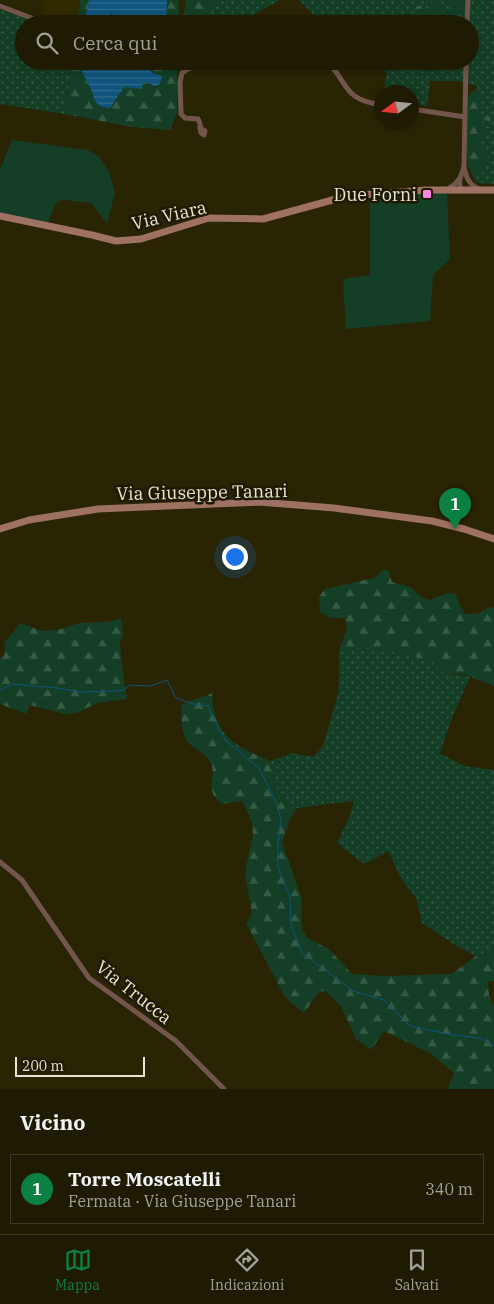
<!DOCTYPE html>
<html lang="it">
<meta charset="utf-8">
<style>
:root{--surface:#1f1b03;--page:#27240d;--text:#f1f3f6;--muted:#a1a19a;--line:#3c3925;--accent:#0b8043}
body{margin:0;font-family:"IBM Plex Serif",serif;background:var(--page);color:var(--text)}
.compass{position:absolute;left:374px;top:85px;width:45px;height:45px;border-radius:50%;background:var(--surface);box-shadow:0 2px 8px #0003;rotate:255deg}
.scale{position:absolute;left:15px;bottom:12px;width:130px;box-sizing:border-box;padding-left:5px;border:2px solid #e6e4d2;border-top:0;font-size:14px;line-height:18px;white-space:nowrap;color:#e6e4d2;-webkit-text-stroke:4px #1f1a00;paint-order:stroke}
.you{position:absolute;left:234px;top:556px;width:18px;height:18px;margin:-12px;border:4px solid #fff;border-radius:50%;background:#1a73e8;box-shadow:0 0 0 8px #1a73e833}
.badge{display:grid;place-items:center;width:32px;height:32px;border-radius:50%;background:var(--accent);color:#fff;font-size:16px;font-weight:700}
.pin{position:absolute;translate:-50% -41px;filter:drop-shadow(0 1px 2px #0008)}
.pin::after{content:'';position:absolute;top:26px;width:18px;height:15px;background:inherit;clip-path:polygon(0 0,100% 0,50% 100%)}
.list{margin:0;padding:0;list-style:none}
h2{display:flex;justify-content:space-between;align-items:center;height:65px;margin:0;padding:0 20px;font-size:21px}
h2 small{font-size:16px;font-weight:400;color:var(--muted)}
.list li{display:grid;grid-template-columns:32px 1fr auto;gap:15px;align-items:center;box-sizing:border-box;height:70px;margin:0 10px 10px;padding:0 10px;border:1px solid var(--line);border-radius:0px}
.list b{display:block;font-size:19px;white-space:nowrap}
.list p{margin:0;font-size:16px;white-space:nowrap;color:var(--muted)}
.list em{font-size:16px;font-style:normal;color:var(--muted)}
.icon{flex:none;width:28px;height:28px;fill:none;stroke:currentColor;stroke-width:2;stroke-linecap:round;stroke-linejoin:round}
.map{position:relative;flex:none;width:494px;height:1089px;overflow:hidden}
.search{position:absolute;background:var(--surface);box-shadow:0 2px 8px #0003;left:15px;right:15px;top:15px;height:55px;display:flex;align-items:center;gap:12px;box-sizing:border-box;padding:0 18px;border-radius:28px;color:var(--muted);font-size:19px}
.sheet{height:145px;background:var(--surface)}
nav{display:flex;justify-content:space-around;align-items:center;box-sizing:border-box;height:70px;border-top:1px solid var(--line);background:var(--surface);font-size:14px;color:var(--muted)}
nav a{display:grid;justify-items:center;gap:2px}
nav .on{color:var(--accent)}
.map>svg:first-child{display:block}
.built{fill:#302a00}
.grass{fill:url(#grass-dots)}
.forest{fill:url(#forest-firs)}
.park{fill:#143f26}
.water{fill:url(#water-rules)}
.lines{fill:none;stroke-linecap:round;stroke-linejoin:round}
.stream{stroke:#0f547c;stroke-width:1}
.street{stroke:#72554c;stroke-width:5}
.secondary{stroke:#9e7162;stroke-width:7}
.poi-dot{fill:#fd86e2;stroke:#1f1a00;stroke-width:2}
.labels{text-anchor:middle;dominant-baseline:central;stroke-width:5;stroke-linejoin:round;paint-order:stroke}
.poi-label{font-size:18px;fill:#e6e4d2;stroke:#1f1a00;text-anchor:end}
.street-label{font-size:18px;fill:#e6e4d2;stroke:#1f1a00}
</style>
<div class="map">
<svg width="494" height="1089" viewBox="0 0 494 1089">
<defs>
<pattern id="grass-dots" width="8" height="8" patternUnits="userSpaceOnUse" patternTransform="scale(1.25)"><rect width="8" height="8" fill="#143f26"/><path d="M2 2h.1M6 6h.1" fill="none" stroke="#365b45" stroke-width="1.8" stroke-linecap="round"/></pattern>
<pattern id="forest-firs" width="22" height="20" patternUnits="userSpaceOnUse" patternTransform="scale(1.25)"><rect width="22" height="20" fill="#143f26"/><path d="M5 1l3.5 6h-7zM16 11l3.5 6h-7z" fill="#365b45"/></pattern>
<pattern id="water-rules" width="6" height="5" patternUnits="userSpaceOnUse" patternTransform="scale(1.25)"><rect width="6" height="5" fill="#0f547c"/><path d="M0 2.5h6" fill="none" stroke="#326c8e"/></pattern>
</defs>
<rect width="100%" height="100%" fill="#292404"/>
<polygon class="built" points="44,0 80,0 77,24 51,24 42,22"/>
<g class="grass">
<polygon points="214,0 280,0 236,24 206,24 207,14"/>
<polygon points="299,0 494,0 494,184 478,183 473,179 472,167 477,86 459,81 430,81 427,106 412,104 412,92 384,92 387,72 367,61 470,61 470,24 322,24"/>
<polygon points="0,10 46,24 24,24 24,61 72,61 65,114 0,104"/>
<path d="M365,647L405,654L433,662L441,672L470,677L453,715L440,753L464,766L494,770V949L476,956L458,947L422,923L416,898L402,880L388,851L364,864L337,843L349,818L354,801L297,808C274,792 276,787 270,761L293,753L305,756H314L323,746L338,694L339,682V650Z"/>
</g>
<g class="forest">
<polygon points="80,0 178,0 180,24 77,24"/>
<polygon points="186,0 214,0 207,14 206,24 182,24"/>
<polygon points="434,0 438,3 444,14 448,13 452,0 464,0 464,24 458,24 459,6 458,15 450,24 423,24 416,17 413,10 420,5 423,10 429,8"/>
<polygon points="72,61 177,61 177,113 170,130 131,127 65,114"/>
<path d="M479,89L480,114L494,117L490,121L483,120L482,129L489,128L488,135L479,143L490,154L486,161L481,177L471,173C463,159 468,115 468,96L473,91Z"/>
<polygon points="383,570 388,570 392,582 410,587 421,597 430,600 447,593 455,594 464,614 477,614 488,608 494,607 494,686 466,675 441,672 433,662 405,654 365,647 339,650 347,629 345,618 331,618 320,612 319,597 325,589 374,578"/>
<polygon points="121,618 123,635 120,641 121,659 127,699 97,703 77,713 64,714 30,705 26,714 0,704 0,658 4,656 5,642 20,623 42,631 57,630 80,623 108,622"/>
<path d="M212,693C214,736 233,745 270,761C276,787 274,792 297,808L290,819L282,842L301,897L302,929L307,938L329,949L352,974L384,976L452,974L476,956L494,949V981H488L489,996L494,1006V1089H448L454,1073L430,1053L384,1031L371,1050L356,1039L341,1006L325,991L319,992L304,1013L290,1002L284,995L246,923L252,913L245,873L253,834L252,822L242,801L222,804C201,787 219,777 210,761C206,754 198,751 192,746C180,737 182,719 181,705C191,700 202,698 212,693Z"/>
</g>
<g class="park">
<polygon points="12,140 88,150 99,157 109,172 115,193 107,223 91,203 66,200 58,201 54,207 46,228 0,219 0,170"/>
<polygon points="370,192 447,192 450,259 433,275 430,321 346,329 343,285 345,279 370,275"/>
</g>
<g class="water">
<polygon points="89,0 167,0 166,24 119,24 117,19 111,13 103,24 84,24"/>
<path d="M80,61H166V67L153,66L149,68L151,72L162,76L160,84L155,86L143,81L142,89L124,87L110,108C93,107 95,98 90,87C85,76 81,74 80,61Z"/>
</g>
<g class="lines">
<polyline class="stream" points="0,690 12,684 57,688 80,692 115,691 123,690 130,685 151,686 167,680 176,698 197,705 209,706 211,714 226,741 259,768 277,804 281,821 278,844 278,868 290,897 291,925 302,953 353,991 384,1000 410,1026 453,1035 480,1038 494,1046"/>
<g class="street">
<polyline points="0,6 42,22"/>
<polyline points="467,24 468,0"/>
<path d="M327,61C349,84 343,100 382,105"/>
<path d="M466,61L464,167C466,177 469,185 479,189"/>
<polyline points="412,109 465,117"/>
<path d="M200,128L205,131L204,135L201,133C200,128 201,123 198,119L185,118L181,114L180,82L182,73L190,68L241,61"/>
<polyline points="446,190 455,184 460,178"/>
<path d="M462,190C457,183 461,175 464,167"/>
<polyline points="0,862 22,880 89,978 176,1041 224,1089"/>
</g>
<g class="secondary">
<polyline points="0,216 92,235 116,241 141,239 209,218 263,219 347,196 426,190 494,190"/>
<polyline points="0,529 29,520 98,509 259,502 334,508 432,521 464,529 494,539"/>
</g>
</g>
<rect class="poi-dot" x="422" y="189" width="10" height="10" rx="2.5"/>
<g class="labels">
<g class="poi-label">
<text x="417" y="194">Due Forni</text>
</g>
<g class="street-label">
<text transform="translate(169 215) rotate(-13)">Via Viara</text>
<text transform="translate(202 492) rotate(-1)">Via Giuseppe Tanari</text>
<text transform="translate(134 992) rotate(38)">Via Trucca</text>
</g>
</g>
</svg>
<svg class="compass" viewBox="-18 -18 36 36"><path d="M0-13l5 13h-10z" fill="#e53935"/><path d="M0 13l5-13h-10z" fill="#a1a19a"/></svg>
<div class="scale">200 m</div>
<div class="you"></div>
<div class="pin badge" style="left:455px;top:529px">1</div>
<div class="search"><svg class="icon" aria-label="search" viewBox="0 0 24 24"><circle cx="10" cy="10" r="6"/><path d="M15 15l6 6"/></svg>Cerca qui</div>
</div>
<section class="sheet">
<h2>Vicino<small></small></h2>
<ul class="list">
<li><span class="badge">1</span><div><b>Torre Moscatelli</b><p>Fermata · Via Giuseppe Tanari</p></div><em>340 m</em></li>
</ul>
</section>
<nav>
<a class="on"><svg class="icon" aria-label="map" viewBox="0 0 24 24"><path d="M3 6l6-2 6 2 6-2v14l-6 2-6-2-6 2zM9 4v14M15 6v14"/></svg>Mappa</a>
<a><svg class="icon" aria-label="directions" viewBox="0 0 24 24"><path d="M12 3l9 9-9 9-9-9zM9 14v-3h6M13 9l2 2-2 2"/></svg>Indicazioni</a>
<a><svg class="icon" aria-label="saved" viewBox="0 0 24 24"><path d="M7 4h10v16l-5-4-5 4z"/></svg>Salvati</a>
</nav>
